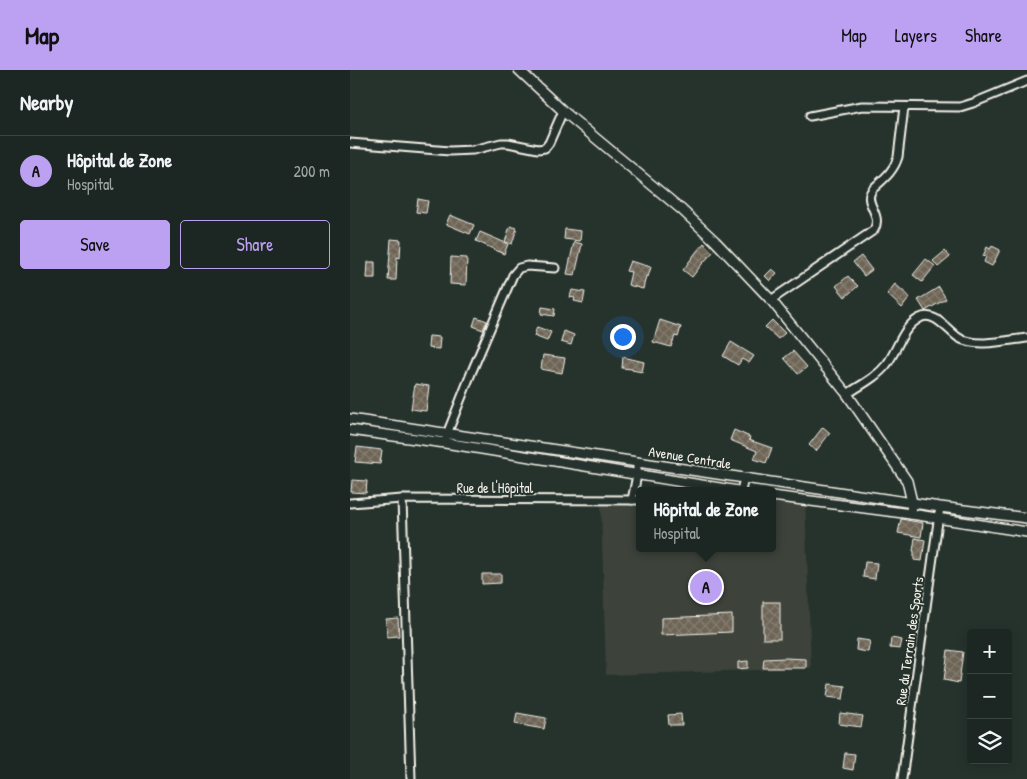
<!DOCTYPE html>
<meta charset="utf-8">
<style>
:root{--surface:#1c2622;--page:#252e2a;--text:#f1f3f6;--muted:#a0a5a5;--line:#3a4340;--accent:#bca0f2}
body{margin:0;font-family:"Patrick Hand",sans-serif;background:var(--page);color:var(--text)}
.controls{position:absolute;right:15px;bottom:15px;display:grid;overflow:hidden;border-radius:5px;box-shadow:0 2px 12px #0003}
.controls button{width:45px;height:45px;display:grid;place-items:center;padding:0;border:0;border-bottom:1px solid var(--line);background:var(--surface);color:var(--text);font:25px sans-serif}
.you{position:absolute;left:272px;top:266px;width:18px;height:18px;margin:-12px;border:4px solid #fff;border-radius:50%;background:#1a73e8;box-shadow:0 0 0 8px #1a73e833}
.badge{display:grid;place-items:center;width:32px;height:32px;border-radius:50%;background:var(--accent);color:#111;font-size:16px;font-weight:700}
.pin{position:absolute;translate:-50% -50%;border:2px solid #fff;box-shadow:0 1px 5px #0006}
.popup{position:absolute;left:286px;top:417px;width:140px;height:65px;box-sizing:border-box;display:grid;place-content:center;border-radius:5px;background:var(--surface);filter:drop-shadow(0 1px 4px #0005);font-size:16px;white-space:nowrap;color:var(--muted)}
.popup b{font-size:19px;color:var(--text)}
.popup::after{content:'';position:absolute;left:50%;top:100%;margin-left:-10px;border:10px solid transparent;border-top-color:var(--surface)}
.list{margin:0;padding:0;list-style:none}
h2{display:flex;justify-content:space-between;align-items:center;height:65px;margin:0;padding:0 20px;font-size:21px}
h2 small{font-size:16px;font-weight:400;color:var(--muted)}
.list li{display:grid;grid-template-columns:32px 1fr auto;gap:15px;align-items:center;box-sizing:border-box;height:70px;padding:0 20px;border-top:1px solid var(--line)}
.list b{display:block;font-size:19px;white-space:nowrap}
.list p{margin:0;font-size:16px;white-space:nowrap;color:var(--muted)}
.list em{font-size:16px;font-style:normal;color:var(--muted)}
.actions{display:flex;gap:10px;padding:15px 20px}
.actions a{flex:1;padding:11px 0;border:1px solid var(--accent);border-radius:5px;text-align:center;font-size:18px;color:var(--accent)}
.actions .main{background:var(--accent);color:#111}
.icon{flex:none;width:28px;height:28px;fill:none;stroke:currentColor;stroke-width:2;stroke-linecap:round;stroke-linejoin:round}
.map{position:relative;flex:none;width:677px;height:709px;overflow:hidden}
header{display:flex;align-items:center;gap:30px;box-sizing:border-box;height:70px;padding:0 25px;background:var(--accent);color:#111}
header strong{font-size:24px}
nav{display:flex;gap:28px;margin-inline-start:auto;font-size:18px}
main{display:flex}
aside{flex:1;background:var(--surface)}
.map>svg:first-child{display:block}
.built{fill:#3c423a}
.building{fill:url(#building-cross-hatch);stroke:#f4f1e8}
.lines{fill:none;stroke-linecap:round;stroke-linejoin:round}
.minor-casing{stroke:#f4f1e8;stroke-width:11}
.tertiary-casing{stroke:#f4f1e8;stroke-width:12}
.minor{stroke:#26332d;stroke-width:7}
.tertiary{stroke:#26332d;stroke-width:9}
.labels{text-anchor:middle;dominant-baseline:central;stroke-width:4;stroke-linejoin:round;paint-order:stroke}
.street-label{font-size:14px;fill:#f4f1e8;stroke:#26332d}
</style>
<header>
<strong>Map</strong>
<nav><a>Map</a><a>Layers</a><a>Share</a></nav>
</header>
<main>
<aside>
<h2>Nearby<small></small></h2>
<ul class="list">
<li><span class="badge">A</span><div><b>Hôpital de Zone</b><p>Hospital</p></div><em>200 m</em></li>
</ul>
<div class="actions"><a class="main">Save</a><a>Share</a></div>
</aside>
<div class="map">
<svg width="677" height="709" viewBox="0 0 677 709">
<defs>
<pattern id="building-cross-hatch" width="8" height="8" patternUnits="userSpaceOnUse" patternTransform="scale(1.25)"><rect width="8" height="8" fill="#6e6557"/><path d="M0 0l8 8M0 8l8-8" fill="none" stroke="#837c6f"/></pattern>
</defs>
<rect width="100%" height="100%" fill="#26332d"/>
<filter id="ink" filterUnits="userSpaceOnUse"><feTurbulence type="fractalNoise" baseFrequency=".02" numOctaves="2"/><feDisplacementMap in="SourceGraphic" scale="10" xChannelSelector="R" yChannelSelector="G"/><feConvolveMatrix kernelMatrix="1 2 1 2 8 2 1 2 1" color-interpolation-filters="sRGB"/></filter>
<g filter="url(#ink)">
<polygon class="built" points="455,429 461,598 256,605 251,435 290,434 290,478 422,478 422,430"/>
<g class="building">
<polygon points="68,129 78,131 76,143 66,142"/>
<polygon points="100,145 124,155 120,164 96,154"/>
<polygon points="160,156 167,158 162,174 155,172"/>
<polygon points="215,159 231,161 230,171 214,169"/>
<polygon points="130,162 158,174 154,184 126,171"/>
<polygon points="41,169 51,170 50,188 47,187 46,210 38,210"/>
<polygon points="224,172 232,174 225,205 217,204"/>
<polygon points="354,173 363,182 352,194 342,207 333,200 347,181"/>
<polygon points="642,176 650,180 642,196 634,192 636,187 633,186 637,177 640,179"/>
<polygon points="595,181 600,187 588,197 583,191"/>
<polygon points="511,186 522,200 514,206 503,192"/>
<polygon points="101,187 117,188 116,215 100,214"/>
<polygon points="576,189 585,196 572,212 563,205"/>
<polygon points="280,191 301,197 298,207 296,206 293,219 278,215 281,202 276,201"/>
<polygon points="18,192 25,192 25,208 17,208"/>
<polygon points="422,199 427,203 420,211 415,206"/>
<polygon points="498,206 508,216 495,227 486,216"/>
<polygon points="545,214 560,227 552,238 537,224"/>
<polygon points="589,217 596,229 575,241 568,230"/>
<polygon points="222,220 235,222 233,233 224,231 225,228 220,227"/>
<polygon points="192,237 205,239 204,246 191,244"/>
<polygon points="126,247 137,251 133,260 123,256"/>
<polygon points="310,250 331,257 328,267 325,266 321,277 303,272"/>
<polygon points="422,250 435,263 428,269 415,257"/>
<polygon points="187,257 201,262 197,271 184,266"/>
<polygon points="214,261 224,265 221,275 211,272"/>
<polygon points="79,266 90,267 89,279 78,278"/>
<polygon points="381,272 404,286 399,293 392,289 388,295 373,286"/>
<polygon points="443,281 457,297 448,304 434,288"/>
<polygon points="193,285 215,288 212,303 191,299"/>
<polygon points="273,287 294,292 292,302 282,300 282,299 272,298"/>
<polygon points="65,314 79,316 76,341 61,339"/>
<polygon points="473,357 480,363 466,381 459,375"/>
<polygon points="384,360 400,367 399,370 422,378 416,393 404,389 407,381 380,370"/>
<polygon points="7,377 32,380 30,394 5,392"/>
<polygon points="2,410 17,411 16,423 1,422"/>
<polygon points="551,449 573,453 571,467 548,463"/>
<polygon points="565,468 575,470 572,491 564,490 564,481 563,481"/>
<polygon points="515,492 527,493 525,509 513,507"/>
<polygon points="132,504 151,504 151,513 132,514"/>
<rect x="413" y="532" width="17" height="37"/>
<polygon points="382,545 382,562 311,565 311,548"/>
<polygon points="48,548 49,566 37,567 36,549"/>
<polygon points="541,568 552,570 550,579 540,578"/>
<polygon points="507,569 520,571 518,582 506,580"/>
<polygon points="598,580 613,582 609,613 594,610"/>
<polygon points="435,588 456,589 456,598 413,598 414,589"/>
<polygon points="398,591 398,598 388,599 388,592"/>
<polygon points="479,614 495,616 493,629 477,627"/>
<polygon points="167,643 196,648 194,659 165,654"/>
<polygon points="490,643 513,646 511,657 489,654"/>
<polygon points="331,644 332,655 319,655 318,645"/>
<polygon points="495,683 505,684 503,700 493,698"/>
</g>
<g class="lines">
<defs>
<g id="minor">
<polyline points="460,46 512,36 610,37 623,33 677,11"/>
<polyline points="0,73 100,81 123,80 151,73 158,73 188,79 195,78 199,73 213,41"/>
<path d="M421,230L524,160C533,145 514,133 521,122C522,119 524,118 526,116C536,107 544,100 548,87L554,37"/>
<path d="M497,324C511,315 527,307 537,294C548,279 552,257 570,248C584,240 598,261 609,268C626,278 658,270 677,268"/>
<polyline points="95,373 97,364 122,301 163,205 169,198 177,196 205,198"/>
<polyline points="391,421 394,408"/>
<polyline points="52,429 61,709"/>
<polyline points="282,430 287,405 287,392"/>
<polyline points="0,433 52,429 290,430"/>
<polyline points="552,709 590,437"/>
</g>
<g id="tertiary">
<polyline points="169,0 213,41 332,140 365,171 421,230 497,324 557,411 562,432 561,444"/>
<polyline points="0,349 394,408 590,437 677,448"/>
<polyline points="0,360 95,373 388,421"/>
<polyline points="422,426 561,444 677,462"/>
</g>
</defs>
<use href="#minor" class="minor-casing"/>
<use href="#tertiary" class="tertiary-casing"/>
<use href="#minor" class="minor"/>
<use href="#tertiary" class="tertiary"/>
</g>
</g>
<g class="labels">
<g class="street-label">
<text transform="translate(340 387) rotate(9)">Avenue Centrale</text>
<text x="145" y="417">Rue de l'Hôpital</text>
<text transform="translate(559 571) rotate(-82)">Rue du Terrain des Sports</text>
</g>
</g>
</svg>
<div class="controls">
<button>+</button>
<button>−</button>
<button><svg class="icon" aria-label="layers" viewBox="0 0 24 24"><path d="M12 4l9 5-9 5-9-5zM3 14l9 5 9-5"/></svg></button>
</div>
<div class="you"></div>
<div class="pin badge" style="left:356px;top:517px">A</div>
<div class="popup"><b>Hôpital de Zone</b>Hospital</div>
</div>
</main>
